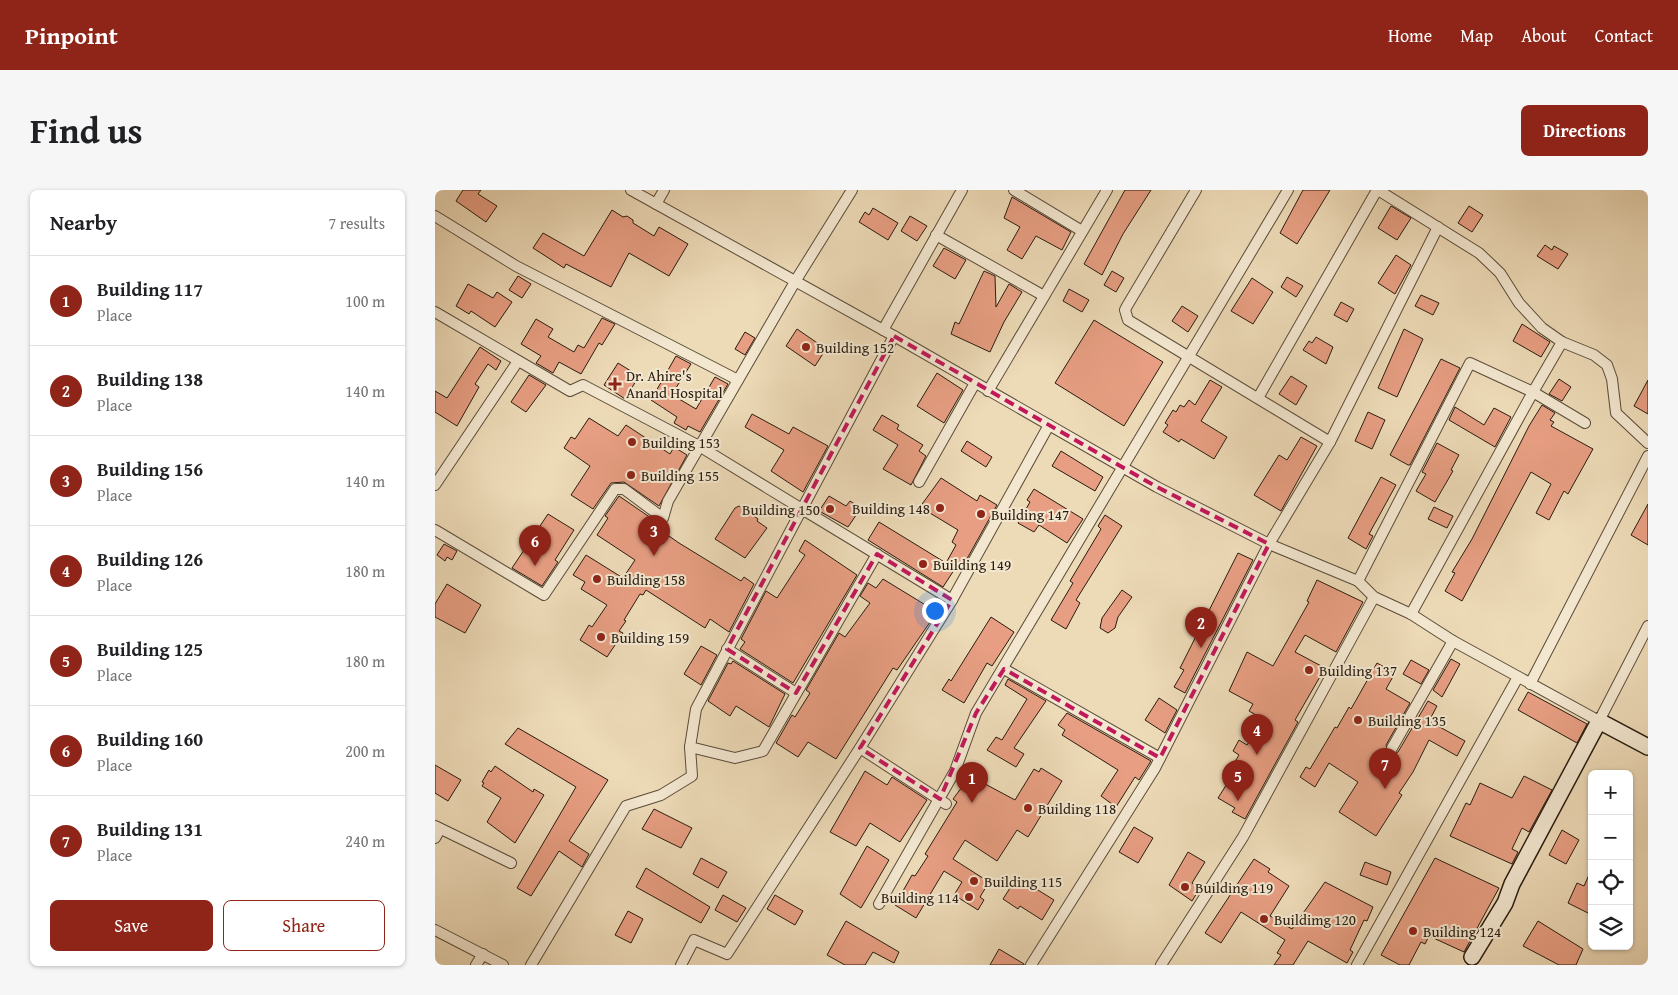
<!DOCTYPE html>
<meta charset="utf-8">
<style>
:root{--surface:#fff;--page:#f6f6f6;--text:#202124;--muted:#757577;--line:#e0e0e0;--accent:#8f2418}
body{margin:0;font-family:"Gentium Book Plus",serif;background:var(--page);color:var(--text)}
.controls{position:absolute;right:15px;bottom:15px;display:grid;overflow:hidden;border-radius:8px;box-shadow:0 1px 4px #0004}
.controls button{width:45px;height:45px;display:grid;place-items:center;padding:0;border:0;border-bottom:1px solid var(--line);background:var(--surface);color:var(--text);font:25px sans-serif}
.you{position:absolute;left:499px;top:420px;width:18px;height:18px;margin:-12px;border:4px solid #fff;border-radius:50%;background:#1a73e8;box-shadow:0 0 0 8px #1a73e833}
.badge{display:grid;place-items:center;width:32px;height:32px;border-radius:50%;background:var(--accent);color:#fff;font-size:16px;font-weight:700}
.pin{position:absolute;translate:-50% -41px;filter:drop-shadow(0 1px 2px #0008)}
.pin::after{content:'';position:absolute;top:26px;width:18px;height:15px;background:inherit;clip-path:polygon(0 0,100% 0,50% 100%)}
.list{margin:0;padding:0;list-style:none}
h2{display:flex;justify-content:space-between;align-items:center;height:65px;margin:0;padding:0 20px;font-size:21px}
h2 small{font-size:16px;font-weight:400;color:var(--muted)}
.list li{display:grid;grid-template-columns:32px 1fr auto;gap:15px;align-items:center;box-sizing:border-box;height:90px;padding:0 20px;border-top:1px solid var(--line)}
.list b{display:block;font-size:19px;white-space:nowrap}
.list p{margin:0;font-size:16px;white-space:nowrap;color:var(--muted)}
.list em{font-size:16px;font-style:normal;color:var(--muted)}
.actions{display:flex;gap:10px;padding:15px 20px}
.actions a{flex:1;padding:11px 0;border:1px solid var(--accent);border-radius:8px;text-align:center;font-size:18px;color:var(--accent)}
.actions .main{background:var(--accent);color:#fff}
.icon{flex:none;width:28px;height:28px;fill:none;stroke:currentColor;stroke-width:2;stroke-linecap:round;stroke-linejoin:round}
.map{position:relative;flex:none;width:1213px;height:775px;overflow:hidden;border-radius:8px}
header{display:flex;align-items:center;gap:30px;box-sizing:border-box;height:70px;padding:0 25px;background:var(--accent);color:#fff}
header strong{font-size:24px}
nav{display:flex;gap:28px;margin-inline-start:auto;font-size:18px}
.intro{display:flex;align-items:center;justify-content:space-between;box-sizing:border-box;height:120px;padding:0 30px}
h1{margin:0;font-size:35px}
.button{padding:12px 22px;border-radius:8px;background:var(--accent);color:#fff;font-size:18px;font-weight:700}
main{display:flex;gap:30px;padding:0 30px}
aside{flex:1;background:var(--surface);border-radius:8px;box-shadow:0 1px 4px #0004}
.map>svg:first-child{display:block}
.building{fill:#e79e82;stroke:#291c0f}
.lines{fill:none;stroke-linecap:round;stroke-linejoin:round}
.street-casing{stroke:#5a4c39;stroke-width:12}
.secondary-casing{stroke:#291c0f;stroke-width:18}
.street{stroke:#f3e7d0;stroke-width:10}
.secondary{stroke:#f3e7d0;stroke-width:15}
.marked{fill:none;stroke:#c2185b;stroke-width:4;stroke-dasharray:10 6;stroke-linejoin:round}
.poi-dot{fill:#8f2418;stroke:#f3e7d0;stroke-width:2}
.labels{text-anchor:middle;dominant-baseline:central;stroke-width:4;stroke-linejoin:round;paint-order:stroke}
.poi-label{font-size:15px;fill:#291c0f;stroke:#f3e7d0;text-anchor:start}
</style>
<header>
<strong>Pinpoint</strong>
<nav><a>Home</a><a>Map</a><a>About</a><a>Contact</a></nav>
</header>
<div class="intro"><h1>Find us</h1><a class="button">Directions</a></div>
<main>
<aside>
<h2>Nearby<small>7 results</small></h2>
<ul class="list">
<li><span class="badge">1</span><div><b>Building 117</b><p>Place</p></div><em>100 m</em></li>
<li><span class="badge">2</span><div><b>Building 138</b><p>Place</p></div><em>140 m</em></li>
<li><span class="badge">3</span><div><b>Building 156</b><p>Place</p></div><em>140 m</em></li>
<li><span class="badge">4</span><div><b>Building 126</b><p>Place</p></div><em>180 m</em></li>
<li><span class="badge">5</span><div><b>Building 125</b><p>Place</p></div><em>180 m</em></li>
<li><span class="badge">6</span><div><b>Building 160</b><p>Place</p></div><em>200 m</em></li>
<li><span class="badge">7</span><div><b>Building 131</b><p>Place</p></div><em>240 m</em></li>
</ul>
<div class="actions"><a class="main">Save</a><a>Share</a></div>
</aside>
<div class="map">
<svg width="1213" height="775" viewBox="0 0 1213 775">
<rect width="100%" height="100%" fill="#eddab7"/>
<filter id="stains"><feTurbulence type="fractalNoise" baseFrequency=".004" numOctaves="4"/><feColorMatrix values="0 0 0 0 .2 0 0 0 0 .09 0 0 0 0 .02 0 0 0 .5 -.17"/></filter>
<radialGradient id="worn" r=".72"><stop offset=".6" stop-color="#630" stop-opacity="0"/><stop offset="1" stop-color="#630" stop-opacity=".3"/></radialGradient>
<g class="building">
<polygon points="28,0 46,0 43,4 62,16 51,32 21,11"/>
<polygon points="690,0 716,0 688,44 667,85 649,74"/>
<polygon points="868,0 895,0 862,54 845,43"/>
<polygon points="577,7 636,42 627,60 601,46 587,69 572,60 585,37 569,28"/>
<polygon points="956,16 976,28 962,50 943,38"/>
<polygon points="1034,16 1048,25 1037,42 1023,33"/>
<polygon points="438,18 463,33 453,50 424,32 430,22 434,25"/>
<polygon points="177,20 188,27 192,26 198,30 198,33 219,46 224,37 253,54 234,86 194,63 176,97 131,74 129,78 98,58 108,43 149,66"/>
<polygon points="475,26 492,36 482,51 466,41"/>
<polygon points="1110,55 1117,60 1119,56 1133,64 1123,79 1102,66"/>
<polygon points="509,58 531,70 520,89 498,76"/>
<polygon points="961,65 976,75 960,104 943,93"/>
<polygon points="549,81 560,86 561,117 574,94 587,102 569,132 555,162 516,144 520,132 524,134"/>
<polygon points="677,81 689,88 681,102 669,95"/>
<polygon points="83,86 96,94 87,108 74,100"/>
<polygon points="852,87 868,96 861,107 846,97"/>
<polygon points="817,88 838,102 818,134 796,121"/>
<polygon points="33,94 58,108 62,102 77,112 60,137 36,121 34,124 21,116"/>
<polygon points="634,99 654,110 647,122 628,111"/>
<polygon points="986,105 1004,113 998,125 980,116"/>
<polygon points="906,112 919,119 912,132 899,125"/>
<polygon points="747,116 763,126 753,142 737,131"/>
<polygon points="167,128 180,134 167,155 164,153 146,184 124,172 118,183 101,173 106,166 86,154 101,129 118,139 113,147 139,162 143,155 149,158"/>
<polygon points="659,130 728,172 689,236 620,193"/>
<polygon points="1087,134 1115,152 1106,167 1078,151"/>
<polygon points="362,139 391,159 380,176 351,156"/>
<polygon points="969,139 988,149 962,207 943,198"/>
<polygon points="310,142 320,148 310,165 300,159"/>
<polygon points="881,147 898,157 891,174 868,160 874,151 877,153"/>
<polygon points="45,157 66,171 61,180 53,174 40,194 44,197 22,236 0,222 0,201 12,208"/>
<polygon points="241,166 256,174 239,201 242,203 239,206 261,219 280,187 293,194 265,242 253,236 251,240 239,233 242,227 216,210"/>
<polygon points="1006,169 1025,178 975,275 973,275 955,265"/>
<polygon points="183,173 204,186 190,209 169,195"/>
<polygon points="502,183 528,200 509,233 482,216"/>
<polygon points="94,185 111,195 91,222 76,212"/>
<polygon points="856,186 872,196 861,215 844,204"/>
<polygon points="1124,189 1136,197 1127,211 1114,204"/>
<polygon points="775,190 787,197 766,231 792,247 779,269 746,249 744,252 728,242 733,235 730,233 738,220 741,222 745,215 749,217 754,210 760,215"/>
<polygon points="1213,190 1213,224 1199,216"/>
<polygon points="1107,215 1120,223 1115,230 1119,232 1116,236 1158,259 1133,304 1129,301 1114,330 1101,323 1116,294 1096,282 1027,411 1010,401 1020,383 1017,382 1037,349 1094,236"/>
<polygon points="1020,217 1049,235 1059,218 1076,227 1060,257 1014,230"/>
<polygon points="933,222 950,230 937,259 920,251"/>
<polygon points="317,224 354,244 358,237 393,256 368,302 336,281 349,260 310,237"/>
<polygon points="447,225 464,235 462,239 488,255 484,261 491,266 476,295 448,279 463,255 438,240"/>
<polygon points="154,228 183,246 191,235 235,264 239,257 252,265 224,316 189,292 176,293 158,319 136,305 155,276 129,258 136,247 140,249"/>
<polygon points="866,247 882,256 846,321 819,305 844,265 852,270"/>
<polygon points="532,251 557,267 551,277 526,261"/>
<polygon points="1002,253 1024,265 1016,280 1018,281 1000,312 981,301 991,284 987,282"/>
<polygon points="626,261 668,287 660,301 617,276"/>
<polygon points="946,287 961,295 934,344 938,346 931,359 913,348"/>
<polygon points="506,288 542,311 545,305 562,315 528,376 523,374 508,397 433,350 444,332 511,373 521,355 517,352 523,340 485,317"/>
<polygon points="599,299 648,329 632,353 604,335 599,342 583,333 595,312 592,310"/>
<polygon points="184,306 216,328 214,332 244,353 306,391 309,387 319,394 294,442 275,429 270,438 211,400 208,405 205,404 189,430 191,431 184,441 188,443 172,467 145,450 154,435 157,437 172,415 146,399 150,392 138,385 151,365 188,388 200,370 162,345 173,328 170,326"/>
<polygon points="394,306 411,316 415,311 426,318 413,337 384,321"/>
<polygon points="1213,314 1213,355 1196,345"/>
<polygon points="304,316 323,329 322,331 332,338 310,368 280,349 300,318"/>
<polygon points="999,317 1018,326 1012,338 993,329"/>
<polygon points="113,324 139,340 120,370 123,372 107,396 77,378"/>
<polygon points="670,325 687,336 641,410 645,413 631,439 616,430 638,393 635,391 666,339 663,336"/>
<polygon points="370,350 422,385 358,493 305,459 310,452 306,449 331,401 342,408 355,388 370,365 364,361"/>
<polygon points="9,354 22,361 17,370 12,367 10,371 2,365"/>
<polygon points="803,363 818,370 750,503 739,497 749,480 745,478"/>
<polygon points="448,389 502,422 462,480 458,478 401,569 373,552 363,567 341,553 357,525 360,527 375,503 371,500 404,443 410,447 435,413 425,406 433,393 441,398"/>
<polygon points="882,390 928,412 901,462 870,445 860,462 890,478 860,530 863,532 810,629 797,622 800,618 783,608 795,589 791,586 804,565 798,561 804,550 812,555 828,529 814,521 818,514 794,501 812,462 838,476 874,412 872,411"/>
<polygon points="12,394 46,415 30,443 0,427 0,414"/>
<polygon points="687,400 697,407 683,427 680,438 673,443 665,438 667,428"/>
<polygon points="556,427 579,442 557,476 552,473 529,513 507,500 514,489 516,491"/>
<polygon points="266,456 282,465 266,495 249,484"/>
<polygon points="1016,469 1025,474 1007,507 998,500"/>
<polygon points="976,470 994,480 986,494 968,484"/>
<polygon points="298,471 350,504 334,537 301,516 295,526 273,511 293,473 296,474"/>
<polygon points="942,473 960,483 951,499 975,513 951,555 953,564 958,565 963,562 993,511 1002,516 994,531 1030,551 1022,566 994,550 978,582 964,603 967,605 941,646 904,622 923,592 894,573 880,597 865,587 871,577 875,579 900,537 902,538 914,517 916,519"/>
<polygon points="573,489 611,511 579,558 589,564 581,577 552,560 561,547 567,550 592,509 570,495"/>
<polygon points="1093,502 1152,534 1142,553 1083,520"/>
<polygon points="724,508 742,520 730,543 710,530"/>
<polygon points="632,523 716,571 704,590 700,587 681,617 666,606 683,580 627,545 630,540 623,535"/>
<polygon points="83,538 173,590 134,651 154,664 147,677 124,661 96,706 82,698 141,597 70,554"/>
<polygon points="0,575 26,590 13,611 0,603"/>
<polygon points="60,576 98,602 99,599 109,605 80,653 52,632 66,608 47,596 49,593 47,592 54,580 56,582"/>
<polygon points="606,578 627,591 593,647 582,640 562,671 530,650 518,669 554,692 545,707 549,710 543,720 519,705 527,692 509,681 481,728 460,715 477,685 480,686 493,666 490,664 522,612 518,609 527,597 532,600 539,588 580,610 599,579 604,582"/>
<polygon points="430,581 452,595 457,587 492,610 465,652 435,633 421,656 395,642"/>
<polygon points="1089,586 1117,600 1094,642 1087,638 1077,659 1083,662 1077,674 1015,646 1031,613 1035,615 1045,593 1077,608"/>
<polygon points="219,619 257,638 246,658 207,639"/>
<polygon points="699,637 718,648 703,673 684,662"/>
<polygon points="1127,640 1144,650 1131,674 1114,665"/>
<polygon points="432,656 454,670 426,718 405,704"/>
<polygon points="753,662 770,672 757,693 765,698 757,711 734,695"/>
<polygon points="266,668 292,682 283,698 258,684"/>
<polygon points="1000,668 1064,698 1029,762 994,746 990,754 986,752 974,775 965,775 946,765"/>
<polygon points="819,669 835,679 833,682 854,696 835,726 857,739 890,692 938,717 932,731 929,730 915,760 918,762 912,773 873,751 858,775 839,775 846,765 842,763 850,750 806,722 786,753 770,743"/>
<polygon points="930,672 956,682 952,695 925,685"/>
<polygon points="211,678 275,717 266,733 201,697"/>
<polygon points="1157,678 1157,725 1133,713 1142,693 1149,696"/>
<polygon points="582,687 619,710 607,730 585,716 583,719 568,709"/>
<polygon points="288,705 311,718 302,732 280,720"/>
<polygon points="340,705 368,721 360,735 332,719"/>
<polygon points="193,721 208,729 196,753 180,745"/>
<polygon points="411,731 464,762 459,773 438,762 430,775 410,775 392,765"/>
<polygon points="1103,731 1148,759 1141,775 1124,775 1088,756"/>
<polygon points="564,759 589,774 589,775 555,775"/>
</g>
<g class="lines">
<defs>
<g id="street">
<polyline points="196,0 459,146 722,297 834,354 923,391 939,407 976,424 1018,451 1164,531 1213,436"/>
<polyline points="579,0 647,41"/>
<polyline points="761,0 692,116 690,120 693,130 895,252"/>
<polyline points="943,0 1044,63 1065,83 1084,113 1107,138 1127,152 1159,165 1172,175 1177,189 1181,223 1213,253"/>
<polyline points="221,14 229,0"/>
<polyline points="0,26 81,76 303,190"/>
<polyline points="501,45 609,106"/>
<polyline points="0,122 135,201 148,195 264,256 367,319 459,146"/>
<polyline points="448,140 527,0"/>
<polyline points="553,201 672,0"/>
<polyline points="823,208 942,0"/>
<polyline points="484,292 540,193"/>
<polyline points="0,295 83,171"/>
<polyline points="0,340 109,405 180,299 189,299 228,328 233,311 361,90 417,0"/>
<polyline points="923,391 1035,173 1098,202 1127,152"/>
<polyline points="976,424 1098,202 1150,233"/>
<polyline points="292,459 361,503"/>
<polyline points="569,479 725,568"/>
<polyline points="1095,494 1213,266"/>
<polyline points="255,557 300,568 328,561 442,364"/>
<polyline points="425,558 511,614"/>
<polyline points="957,558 1018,451"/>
<polyline points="0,636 76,673"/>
<polyline points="0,648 5,639"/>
<polyline points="444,714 520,581 541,523 853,0"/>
<polyline points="0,740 68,775"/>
<polyline points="41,775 48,764"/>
<polyline points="96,775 191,616 226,605 257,586 255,557 261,519 367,319 517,410 614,235"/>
<polyline points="246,775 259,750 292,764 425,558 517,410"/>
<polyline points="596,775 720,578 834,354 895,252 1003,37"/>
<polyline points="726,775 808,647 939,407"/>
<polyline points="922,775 1083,487"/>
</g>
<polyline id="secondary" points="1037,767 1070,713 1077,694 1164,531 1213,557"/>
</defs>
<use href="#street" class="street-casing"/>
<use href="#secondary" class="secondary-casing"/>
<use href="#street" class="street"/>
<use href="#secondary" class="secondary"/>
</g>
<path class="marked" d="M459,146L722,297L834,354L725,568L569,479L541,523L505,609L425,558L517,410L442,364L361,503L292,459Z"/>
<g class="poi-dot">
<circle cx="371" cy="157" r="5"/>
<path d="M177.5 186.5h5v5h5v5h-5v5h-5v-5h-5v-5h5z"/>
<circle cx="197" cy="252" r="5"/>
<circle cx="196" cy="285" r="5"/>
<circle cx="505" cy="318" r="5"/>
<circle cx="395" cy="319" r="5"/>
<circle cx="546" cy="324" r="5"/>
<circle cx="488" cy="374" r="5"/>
<circle cx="162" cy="389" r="5"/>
<circle cx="166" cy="447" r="5"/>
<circle cx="874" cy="480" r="5"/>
<circle cx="923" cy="530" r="5"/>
<circle cx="593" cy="618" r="5"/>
<circle cx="539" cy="691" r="5"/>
<circle cx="750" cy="697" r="5"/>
<circle cx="534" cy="707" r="5"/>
<circle cx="829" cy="729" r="5"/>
<circle cx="978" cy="741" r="5"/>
</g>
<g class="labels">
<g class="poi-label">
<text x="381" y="157">Building 152</text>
<text x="191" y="185">Dr. Ahire's<tspan x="191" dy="17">Anand Hospital</tspan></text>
<text x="207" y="252">Building 153</text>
<text x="206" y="285">Building 155</text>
<text x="495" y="318" text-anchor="end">Building 148</text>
<text x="385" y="319" text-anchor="end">Building 150</text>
<text x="556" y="324">Building 147</text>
<text x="498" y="374">Building 149</text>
<text x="172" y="389">Building 158</text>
<text x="176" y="447">Building 159</text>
<text x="884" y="480">Building 137</text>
<text x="933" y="530">Building 135</text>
<text x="603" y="618">Building 118</text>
<text x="549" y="691">Building 115</text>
<text x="760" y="697">Building 119</text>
<text x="524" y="707" text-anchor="end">Building 114</text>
<text x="839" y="729">Buildimg 120</text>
<text x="988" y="741">Building 124</text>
</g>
</g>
<rect width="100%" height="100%" filter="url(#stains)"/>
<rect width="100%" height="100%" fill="url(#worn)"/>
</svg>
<div class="controls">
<button>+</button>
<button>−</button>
<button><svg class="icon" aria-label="locate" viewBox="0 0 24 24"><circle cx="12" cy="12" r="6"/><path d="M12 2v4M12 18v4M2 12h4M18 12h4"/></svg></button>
<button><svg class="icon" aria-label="layers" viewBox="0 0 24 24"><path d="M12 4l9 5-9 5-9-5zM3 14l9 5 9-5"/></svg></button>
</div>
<div class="you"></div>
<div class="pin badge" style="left:537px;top:613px">1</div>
<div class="pin badge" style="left:766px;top:458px">2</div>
<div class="pin badge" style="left:219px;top:366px">3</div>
<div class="pin badge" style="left:822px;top:565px">4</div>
<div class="pin badge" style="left:803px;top:611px">5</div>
<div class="pin badge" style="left:100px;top:376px">6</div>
<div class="pin badge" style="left:950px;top:599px">7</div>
</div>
</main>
